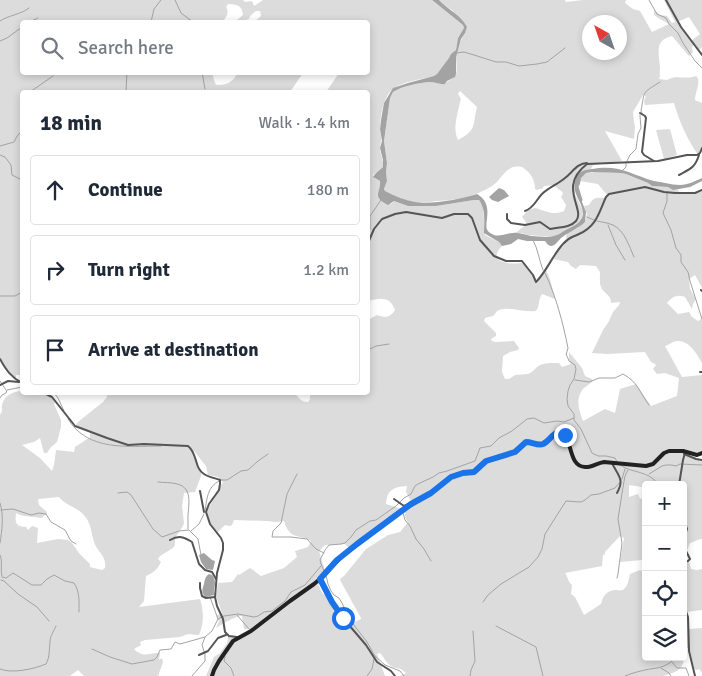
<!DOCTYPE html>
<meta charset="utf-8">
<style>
:root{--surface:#fff;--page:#f6f6f7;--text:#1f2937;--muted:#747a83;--line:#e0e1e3}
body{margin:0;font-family:Signika,sans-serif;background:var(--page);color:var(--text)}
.controls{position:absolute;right:15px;bottom:15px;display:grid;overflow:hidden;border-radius:5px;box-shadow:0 2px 8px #0003}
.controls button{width:45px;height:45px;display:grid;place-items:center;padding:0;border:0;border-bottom:1px solid var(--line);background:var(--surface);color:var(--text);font:25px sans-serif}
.compass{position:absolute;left:582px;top:15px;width:45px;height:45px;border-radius:50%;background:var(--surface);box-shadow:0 2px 8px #0003;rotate:320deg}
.stop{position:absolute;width:15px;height:15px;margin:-11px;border:4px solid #1a73e8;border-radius:50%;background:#fff}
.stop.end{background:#1a73e8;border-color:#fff;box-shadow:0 1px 5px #0008}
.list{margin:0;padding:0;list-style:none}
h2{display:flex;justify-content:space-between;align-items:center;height:65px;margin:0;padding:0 20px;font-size:21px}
h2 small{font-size:16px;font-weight:400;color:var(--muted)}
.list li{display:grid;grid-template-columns:32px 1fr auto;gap:15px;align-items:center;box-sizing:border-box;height:70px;margin:0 10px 10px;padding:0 10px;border:1px solid var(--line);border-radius:5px}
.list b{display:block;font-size:19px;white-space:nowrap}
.list em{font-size:16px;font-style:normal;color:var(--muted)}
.icon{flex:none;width:28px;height:28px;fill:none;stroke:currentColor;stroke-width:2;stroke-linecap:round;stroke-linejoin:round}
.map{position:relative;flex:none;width:702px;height:676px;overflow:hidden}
.search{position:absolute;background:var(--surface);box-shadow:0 2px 8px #0003;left:20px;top:20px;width:350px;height:55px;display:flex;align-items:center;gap:12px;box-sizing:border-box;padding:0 18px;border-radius:5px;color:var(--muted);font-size:19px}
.panel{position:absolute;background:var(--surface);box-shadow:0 2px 8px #0003;left:20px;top:90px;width:350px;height:305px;border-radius:5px}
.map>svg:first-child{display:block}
.green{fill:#dcdcdc;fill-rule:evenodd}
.water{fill:#a3a3a3}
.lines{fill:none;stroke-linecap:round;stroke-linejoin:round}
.stream{stroke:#a3a3a3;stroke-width:1}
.river{stroke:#a3a3a3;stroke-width:3}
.street{stroke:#555;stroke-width:2}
.secondary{stroke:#222;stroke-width:4}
.route{stroke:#1a73e8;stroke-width:6}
</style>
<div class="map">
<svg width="702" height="676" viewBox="0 0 702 676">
<rect width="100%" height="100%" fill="#fff"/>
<g class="green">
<path d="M0,0H243L245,2L252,1L254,6L263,0H432L463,25L464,28L458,38L456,50L437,74L434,76C423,79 401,82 393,89C383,96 380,118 380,129C380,133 382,137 381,141C381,143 380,146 380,148C380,155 384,160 383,167L373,175L374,178L380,181V186L391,204L394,201L408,206H436L474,200H479L483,206L485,235L499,242L502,246C485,263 513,266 524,262L536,281L542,273L546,270L550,279L555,299L542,294C538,300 540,306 536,311C525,313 510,306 499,310C496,311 495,315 493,316C490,317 487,317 485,318L484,321L496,333V336L491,339L492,341L495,342L514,341L519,348L518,350L510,352L503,356L502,372L505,379H509L515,375L528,374C531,373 533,371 535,369C541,362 550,363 559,363L562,367L571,364L569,359V352L582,368L585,376L592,379L593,381C590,384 586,386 583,389C575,399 579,410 583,421L605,409L615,413L620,389L636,384L651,406L677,396L679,378L665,373L657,374L653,369L656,365L655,364L651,362L645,352L607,354L592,353L603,330L608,323L613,312L619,305L620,302L611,303C611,295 606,295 602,289C599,284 600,278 600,272L596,266L580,265L576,269L571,266L568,262L553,259L558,248L562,247L567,242L566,237L567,233L576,229L585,222L587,214L584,206L589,205C593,198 596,197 604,198L607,195L598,184L580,181L581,177L586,173L596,172L621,173L626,174L648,183L652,186L668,187L673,190L677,189L680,193H696L702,191V288L695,275L689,279L690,289L696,299L693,304L692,309L685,297C677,294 672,297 667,303L678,314L689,312L692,317L698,321L700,320L702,316V363C697,354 689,340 677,341C673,341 669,345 665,346L682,377L702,375V454L687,453L686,454L699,459L702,460V539C698,539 695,542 690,543L687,550L683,551V485H676V482H668L665,484V485H659L654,483L642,487L629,485V497L638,494L640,499L646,496V547L642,560L620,562L624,538L620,536L605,552V554L603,555L602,566L565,573C568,577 568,582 572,585L571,594L575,597L584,615L601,604C603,596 606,591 615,590C618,590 620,591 623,590C628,587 629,578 630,574L640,570L645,573L646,657H683V562H689L691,569L697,570L702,569V610L687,612L689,620V629L702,628V673L699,669L696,670L694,668L689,647L687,648C682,668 684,670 663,676H400L406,673C399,666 397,670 391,666C386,663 384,657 380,653L377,654L385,676H206L214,657L220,653L227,643L228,639V636C237,639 244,633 252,629H244L242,616C235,616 224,623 216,628L219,621L216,616L222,613L216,596L218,583L232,582L238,574L239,575L250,568L261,576L284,568L297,557L295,551L308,547L311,541C296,533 290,540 284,521L275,522L267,521L234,520L232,525L230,526L225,525L217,533L210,523L206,513L223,482L218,477L208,475L206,466L194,451V454L197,465L202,471L201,476L195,492L184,493L182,506L184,523L183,526L175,538V545L173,548L160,556L158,559L161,562C158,569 153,573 146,576L144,601L139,607L200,599C204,612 204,623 199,635L188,634L180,637L145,640L140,642L141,645L134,649C144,659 149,652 160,653L159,660L162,658L163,662L158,676H84L78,670L70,676H0V415L2,411C0,398 12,391 22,391V392C37,393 45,391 56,402L54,404L61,420V427L57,442L51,447L47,453H44L40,438L34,442L22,445L40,458L52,471L54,465L56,450L74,452L75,447C81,444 84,440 90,438V431L79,427L76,425L78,422L103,402L107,397V393L294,392C298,397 301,402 308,402L310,399V393L348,392L353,394L357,393L368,392V320L377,315C385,318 390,318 395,310C390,296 380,298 368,301V92H326L339,73L368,72V22H254L261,16L260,11H256L250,16L249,19L241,22L237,20L243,15C242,4 236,5 228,4L226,7C230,13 226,18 222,22H22V72L212,73L215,83L217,85C228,85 232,82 238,73H303L290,92H22V376L20,375H16V379L5,367L0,358ZM407,486L406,492L411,501C407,508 401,514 408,522L400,532L388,535L366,549L344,576L341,578L340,580L361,618V619L351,624L344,619L343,617L335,615L331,602L330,597L323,594L318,585L326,574L319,551L325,545L345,544L350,549L402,509L386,504C387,490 393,487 407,486ZM59,497C65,505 74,506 82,513C91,521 91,532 94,542C97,552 107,556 105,568L102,570L90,567V564L79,553L72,543L68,540L58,539L37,543L38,528L32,526L28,530L26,527C15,527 15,522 16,513C24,518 32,516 41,518L47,514V512L39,505L38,499Z"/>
<path d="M439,0H565L566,2L583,0H626L625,3L633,9L640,11L652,32L669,24C664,20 657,19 654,14V10L660,15L667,16L672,23L675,22L664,0H702V47L699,50L694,43L692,48L693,52L689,56L672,36C654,40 659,53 660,68C659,72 661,75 659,79L667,80C676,74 686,80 696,76C702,81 695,91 695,100L702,103V150L699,156C688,141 679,121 674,103L645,105L644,101L646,96L643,95L633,112L634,122L635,127L634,139L605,131L622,161L593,165L591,169L581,172L575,194L583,211L581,221L575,226L554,237L527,235L522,233H516L520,229L526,225V222L522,217L528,210L535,208C547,211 551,216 564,211L566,205L561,197L563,193C561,190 557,189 554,185L544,186L542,189H539L537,190L535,189C535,179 530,172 522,167C505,164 503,179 492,186C475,197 457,200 437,201C430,202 421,203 414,202C404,200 394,196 385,191L384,189L387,181L386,172L387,163L384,141L390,98L393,92C402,86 418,83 429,82C435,82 440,85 445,84C448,80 452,80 455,76C458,73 456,61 456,56C457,46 463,38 466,29L452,10L443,4ZM689,17L700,34L691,41L677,22ZM590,22H620V52H590ZM460,91L477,107C472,126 478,129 458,140C452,128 458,114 460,102L461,99L458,94Z"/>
<polygon points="670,129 677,155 664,159 656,130"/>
</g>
<g class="water">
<path d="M432,0H439C448,10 460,14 467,27L465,33L461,39L459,46L456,57V74L455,77L447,81L445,84C440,85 435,82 429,82C418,83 402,86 393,92L390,98L384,141L387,163L386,172L387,181L384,189L385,191C394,196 405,200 415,202C430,205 462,199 477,194C496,205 482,225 488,231C488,232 494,235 494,235C500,237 506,233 513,233C519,232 525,235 531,236C538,236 547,238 554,236C558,235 561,233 564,231C571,227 582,224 583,214C583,202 572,195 575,181C577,172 583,170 592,169C619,164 630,174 654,181C658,182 662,182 665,183C671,184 675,185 680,185C688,185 695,181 702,178V181L690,187L673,190L668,187L652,186L648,183L626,174L621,173L592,172L586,173L581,178L580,184L577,189L586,212L585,222C578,229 568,232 561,238C558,241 555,246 551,246C548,246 546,242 545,241H527L518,239L511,244L502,246L499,242L484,233C484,223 486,209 479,200H474L436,206H408L394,201L388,205C371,196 381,194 380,181L373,177L376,173L383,167V160L380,148L382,141L380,129L381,120L384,103L393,88L408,83L434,76L437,74L449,58L451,54L456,50L458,38L464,28L463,25Z"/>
<polygon points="499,188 504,190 509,196 498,202 492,200 489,197"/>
<polygon points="204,553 212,560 215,561 213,570 206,569 201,562 199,555"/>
<path d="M209,574L212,575C218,583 213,586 214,595L206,597C201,593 202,590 204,584C205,579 205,577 209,574Z"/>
</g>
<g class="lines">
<g class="stream">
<polyline points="175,0 181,13 193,22"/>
<polyline points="649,0 657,14 666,18 669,24 678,33 683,43 695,61 702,68"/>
<path d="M0,21C9,15 20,15 29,8"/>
<polyline points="29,22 38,18"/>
<polyline points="151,22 154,9 161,0"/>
<polyline points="0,41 7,38 22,27"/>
<polyline points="456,53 464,52 474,55 496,62 506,62 519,66 537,64 547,62 565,48"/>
<polyline points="202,72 205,89"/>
<polyline points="30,92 53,76"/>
<polyline points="126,92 127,72"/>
<path d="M642,113L641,111C645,90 641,94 660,82"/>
<polyline points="0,146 14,142 17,136 22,131"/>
<polyline points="0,155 5,157 11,165 12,175 22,180"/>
<polyline points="627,161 630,155 636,149 638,134 641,128 640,116 640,115"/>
<polyline points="622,171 626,167 626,163"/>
<polyline points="667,193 667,201 663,213 671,230 676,248 681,255 681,262 688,272 690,281 702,319"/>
<polyline points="587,217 594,220"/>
<path d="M597,221C602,222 608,223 613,225C625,231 629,246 634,257"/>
<polyline points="608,225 616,245 625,260"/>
<polyline points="368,235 370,229 370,216 381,200"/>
<path d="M533,240C538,249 539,260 543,270"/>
<path d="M545,273C556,296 563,323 568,348L566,355L567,356L569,361L575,365L576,369L574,379L570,385L568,391L567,399L568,406L574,414V420L581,429L592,453L598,456H606L615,458L617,462"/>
<polyline points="0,296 15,296 22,292"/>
<polyline points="368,350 376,346 389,344"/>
<path d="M575,380L589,382L599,378H615L623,374C639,383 639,392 649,405"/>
<polyline points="0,381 6,390"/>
<polyline points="53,392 58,398 64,411"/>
<polyline points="0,398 2,395 6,393 7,390 22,387"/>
<path d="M68,419C88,452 128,446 161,446"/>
<path d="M620,465C634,474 648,470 659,485"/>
<polyline points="297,474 287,494 281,523 273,531 272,537 291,537 307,539 316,549 324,553"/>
<polyline points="649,474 662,466 666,465 672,465 676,466 680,464 702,465"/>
<polyline points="622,479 625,469"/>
<polyline points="220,480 227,480 241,471 248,470 258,461 268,454"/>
<path d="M158,482C164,483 171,482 177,484C195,488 187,509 188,521C188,524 188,527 188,529"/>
<polyline points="118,493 127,492 131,495 153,529 162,537 179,531 189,530 198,539 201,555"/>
<path d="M0,503C4,515 2,531 0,543"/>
<polyline points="1,510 13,509 31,515 39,513 46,514 51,522 65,530 71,541 76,544"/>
<path d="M205,511C207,499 207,487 219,481"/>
<polyline points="403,513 405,520 410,526 416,539 424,549 431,561"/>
<polyline points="191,531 199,524 204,514"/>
<path d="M0,555C3,561 0,569 2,576"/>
<polyline points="325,573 321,564 320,560 325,550 329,545 341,544 345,543 351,537 356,530 370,521 376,520 396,506 404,498 411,494 415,486 418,484 433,477 439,473 447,471 475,461 480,448 491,446 499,438 512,431 527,419 534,418 544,423 557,421 564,422 574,418"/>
<polyline points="326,575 328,584 331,591 334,595 339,598 342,603 350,620 367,642 375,656 385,665 400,671 404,676"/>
<path d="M2,577L6,578L13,573L32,585H41L47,579L54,575L65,581L74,583C80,592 79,602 79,612"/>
<polyline points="617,578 618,574 622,543 618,519 623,487 625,476 628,470"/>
<polyline points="1,580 4,581 18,594 37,607 49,621"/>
<polyline points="210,597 218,619"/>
<polyline points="483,602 488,595 501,584 529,567 538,557 542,549 545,534 566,501 581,502 585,500 591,495 599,494 615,488 620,482"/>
<polyline points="237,615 249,629"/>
<polyline points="496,626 536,647 543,676"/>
<polyline points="92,649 110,657 132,664 154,660 157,657 160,650 171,649 175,642 180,644 205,637"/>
<polyline points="225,656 224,661 231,668 234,676"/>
<polyline points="672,662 677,668 686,668 689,676"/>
<polyline points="661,668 669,673 671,676"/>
<path d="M0,669C12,674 34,669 46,664C50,657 49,650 50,642C50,636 54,631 56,626"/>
<polyline points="192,676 205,661 205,654 202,645 205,637 212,631 218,619 224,616 238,614 254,617 258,616 264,612 272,611 285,601 291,592 305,585 321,566"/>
<polyline points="367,676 372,669 374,659"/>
<polyline points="470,676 471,670 475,661 473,631"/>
<path d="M625,676C630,674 636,672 641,671C655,667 665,670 676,657"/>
</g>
<polyline class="river" points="577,187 581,200"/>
<g class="street">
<polyline points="666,0 681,27 702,55"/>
<polyline points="640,113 645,116 646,118 642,152 644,155 654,161"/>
<path d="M679,175C690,169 695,168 699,155"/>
<path d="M525,211C534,208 536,200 542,194C548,188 558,184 565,178C572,173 577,163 587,163"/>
<path d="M507,214V219L511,223L525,225L540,222L550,229C558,227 570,228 576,221C586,209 557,187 587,164L658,161L687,155H697L700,153L702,148"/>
<path d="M368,243L374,229L382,219L395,214L406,212L442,218L454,214H468L472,218L480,240L494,256L506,261H522L533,275L536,282C547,271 552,256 563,244C570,236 571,238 579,234C597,226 599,212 606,197L609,194L645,187L664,192L675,193H695L702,190"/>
<polyline points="701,290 702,291"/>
<path d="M0,359C6,370 11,377 22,383"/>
<polyline points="700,372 702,372"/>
<polyline points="0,385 8,381 19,382"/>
<path d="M40,392L46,394L52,397L75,426L107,438L128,445L144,444L188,446C198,454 194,468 204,474C208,477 215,478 220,480V484L219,490L209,504L206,512L210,524L221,538L223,543V550L217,573L215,597L217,606L223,619L225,632L229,636L237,637"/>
<polyline points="684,454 696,459 702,460"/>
<path d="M612,463C618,476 625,479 617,493"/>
<polyline points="679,485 683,460 685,453"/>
<polyline points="200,491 204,512"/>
<polyline points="394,499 404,506 411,503"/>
<polyline points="683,516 687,529 685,535 686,551 690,559 688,561 683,562"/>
<path d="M170,540C179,535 184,537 192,542L199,564L205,570L212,572L216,579"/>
<polyline points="320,579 332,602 343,618 366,645 377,662 391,671 395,676"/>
<polyline points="200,583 200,588 202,596 206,598 215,597"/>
<polyline points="683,603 688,617 689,651 695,676"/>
<polyline points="199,655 208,651 218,638 226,635"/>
</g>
<path class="secondary" d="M212,676L214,670L219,661L233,641L251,631L290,601L314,584L320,579L341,557L394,516L411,505L431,493L451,477L463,473L474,472L486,461L515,452L526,442C532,442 538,446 543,444C551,440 551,433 562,433C573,440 568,466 585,467C591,468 597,463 604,462L646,466L653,464L664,453L669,451H683L697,455L702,453"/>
</g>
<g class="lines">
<path class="route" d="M343,618L332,602L320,579L337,560L357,544L411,504L431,493L451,477L463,473L474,472L486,461L515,452L526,442C532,442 538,446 543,444C552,440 553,428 565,435"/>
</g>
</svg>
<div class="controls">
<button>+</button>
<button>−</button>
<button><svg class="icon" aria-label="locate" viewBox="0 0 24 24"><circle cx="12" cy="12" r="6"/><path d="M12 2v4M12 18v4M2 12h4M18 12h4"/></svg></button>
<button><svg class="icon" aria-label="layers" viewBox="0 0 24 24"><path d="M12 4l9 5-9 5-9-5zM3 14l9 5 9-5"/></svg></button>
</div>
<svg class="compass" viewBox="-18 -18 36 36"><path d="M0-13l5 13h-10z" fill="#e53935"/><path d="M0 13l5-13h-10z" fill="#747a83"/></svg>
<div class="stop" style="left:343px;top:618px"></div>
<div class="stop end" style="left:565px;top:435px"></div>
<div class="search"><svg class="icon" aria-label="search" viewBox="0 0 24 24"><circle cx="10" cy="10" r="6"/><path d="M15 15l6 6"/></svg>Search here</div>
<section class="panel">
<h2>18 min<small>Walk · 1.4 km</small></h2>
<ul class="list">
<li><svg class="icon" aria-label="ahead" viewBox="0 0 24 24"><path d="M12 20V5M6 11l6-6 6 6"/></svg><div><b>Continue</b></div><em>180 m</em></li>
<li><svg class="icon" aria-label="right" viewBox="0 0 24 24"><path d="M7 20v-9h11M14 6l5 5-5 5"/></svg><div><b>Turn right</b></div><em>1.2 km</em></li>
<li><svg class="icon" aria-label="arrive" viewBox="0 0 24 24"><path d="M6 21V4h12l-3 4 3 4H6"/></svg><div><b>Arrive at destination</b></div></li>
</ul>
</section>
</div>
